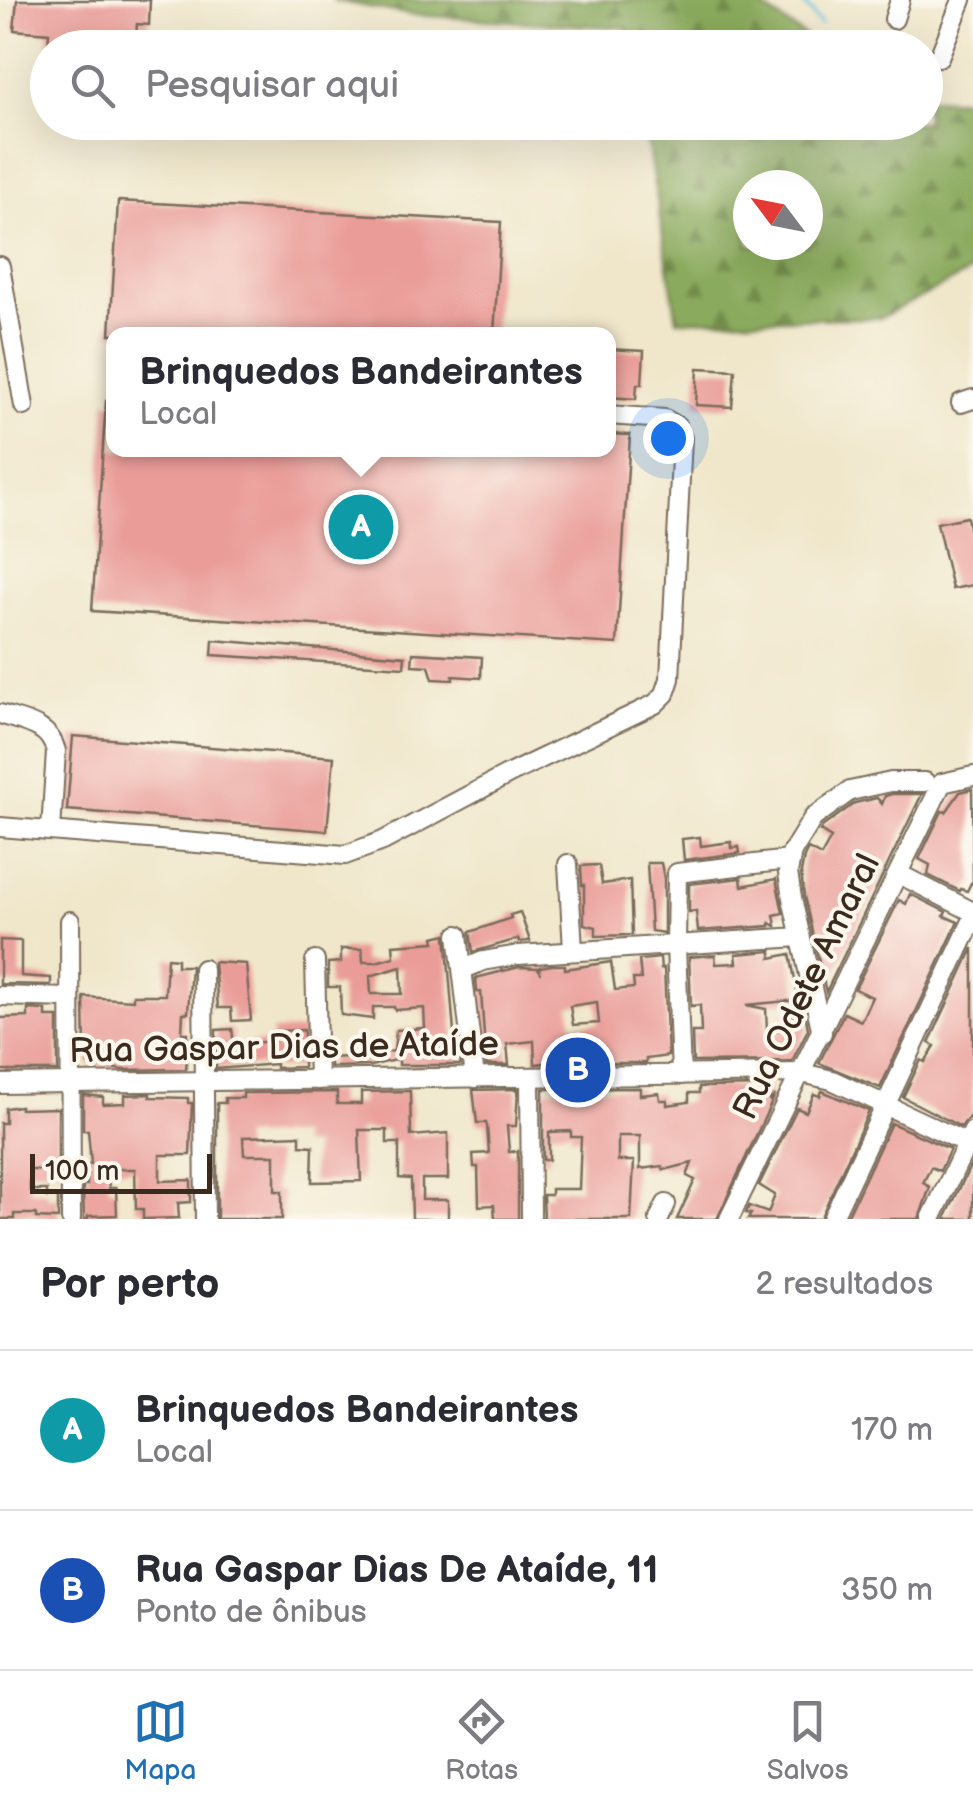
<!DOCTYPE html>
<html lang="pt">
<meta charset="utf-8">
<style>
:root{--surface:#fff;--page:#f7f7f7;--text:#2b2b33;--muted:#7c7c81;--line:#e1e1e2;--accent:#1f6fb2}
body{margin:0;font-family:"Balsamiq Sans",sans-serif;background:var(--page);color:var(--text)}
.compass{position:absolute;left:733px;top:170px;width:90px;height:90px;border-radius:50%;background:var(--surface);box-shadow:0 10px 40px #0002;rotate:302deg}
.scale{position:absolute;left:30px;bottom:25px;width:182px;box-sizing:border-box;padding-left:10px;border:5px solid #3b2a1e;border-top:0;font-size:28px;line-height:35px;white-space:nowrap;color:#3b2a1e;-webkit-text-stroke:8px #fbf7ec;paint-order:stroke}
.you{position:absolute;left:668px;top:438px;width:35px;height:35px;margin:-25px;border:8px solid #fff;border-radius:50%;background:#1a73e8;box-shadow:0 0 0 15px #1a73e833}
.badge{display:grid;place-items:center;width:65px;height:65px;border-radius:50%;background:var(--accent);color:#fff;font-size:32px;font-weight:700}
.pin{position:absolute;translate:-50% -50%;border:5px solid #fff;box-shadow:0 2px 10px #0006}
.popup{position:absolute;left:106px;top:327px;width:510px;height:130px;box-sizing:border-box;display:grid;place-content:center;border-radius:20px;background:var(--surface);filter:drop-shadow(0 2px 8px #0005);font-size:32px;white-space:nowrap;color:var(--muted)}
.popup b{font-size:38px;color:var(--text)}
.popup::after{content:'';position:absolute;left:50%;top:100%;margin-left:-20px;border:20px solid transparent;border-top-color:var(--surface)}
.list{margin:0;padding:0;list-style:none}
h2{display:flex;justify-content:space-between;align-items:center;height:130px;margin:0;padding:0 40px;font-size:42px}
h2 small{font-size:32px;font-weight:400;color:var(--muted)}
.list li{display:grid;grid-template-columns:65px 1fr auto;gap:30px;align-items:center;box-sizing:border-box;height:160px;padding:0 40px;border-top:2px solid var(--line)}
.list b{display:block;font-size:38px;white-space:nowrap}
.list p{margin:0;font-size:32px;white-space:nowrap;color:var(--muted)}
.list em{font-size:32px;font-style:normal;color:var(--muted)}
.icon{flex:none;width:55px;height:55px;fill:none;stroke:currentColor;stroke-width:2;stroke-linecap:round;stroke-linejoin:round}
.map{position:relative;flex:none;width:973px;height:1219px;overflow:hidden}
.search{position:absolute;background:var(--surface);box-shadow:0 10px 40px #0002;left:30px;right:30px;top:30px;height:110px;display:flex;align-items:center;gap:25px;box-sizing:border-box;padding:0 35px;border-radius:55px;color:var(--muted);font-size:38px}
.sheet{height:450px;background:var(--surface)}
nav{display:flex;justify-content:space-around;align-items:center;box-sizing:border-box;height:140px;border-top:2px solid var(--line);background:var(--surface);font-size:28px;color:var(--muted)}
nav a{display:grid;justify-items:center;gap:5px}
nav .on{color:var(--accent)}
.map>svg:first-child{display:block}
.forest{fill:url(#forest-firs);stroke:#626a3e;stroke-width:2.5;fill-rule:evenodd}
.lines{fill:none;stroke-linecap:round;stroke-linejoin:round}
.stream{stroke:#64c2e2;stroke-width:4}
.building{fill:#ea9c98;fill-rule:evenodd}
.minor-casing{stroke:#7a6c5b;stroke-width:22}
.minor{stroke:#fff;stroke-width:18}
.labels{text-anchor:middle;dominant-baseline:central;stroke-width:8;stroke-linejoin:round;paint-order:stroke}
.street-label{font-size:35px;fill:#3b2a1e;stroke:#fbf7ec}
</style>
<div class="map">
<svg width="973" height="1219" viewBox="0 0 973 1219">
<defs>
<pattern id="forest-firs" width="22" height="20" patternUnits="userSpaceOnUse" patternTransform="scale(2.5)"><rect width="22" height="20" fill="#8aaa5d"/><path d="M5 1l3.5 6h-7zM16 11l3.5 6h-7z" fill="#728b4c"/></pattern>
</defs>
<rect width="100%" height="100%" fill="#fbf7ec"/>
<filter id="ink" filterUnits="userSpaceOnUse"><feTurbulence type="fractalNoise" baseFrequency=".01" numOctaves="2"/><feDisplacementMap in="SourceGraphic" scale="20" xChannelSelector="R" yChannelSelector="G"/><feConvolveMatrix kernelMatrix="1 2 1 2 8 2 1 2 1" color-interpolation-filters="sRGB"/></filter>
<filter id="wash" filterUnits="userSpaceOnUse"><feTurbulence type="fractalNoise" baseFrequency=".0048" numOctaves="4" result="noise"/><feDisplacementMap in="SourceGraphic" scale="40" xChannelSelector="R" yChannelSelector="G"/><feGaussianBlur stdDeviation="2.25" result="paint"/><feColorMatrix in="noise" values="0 0 0 0 0 0 0 0 0 0 0 0 0 0 0 0 0 1.4 0 .05"/><feComposite in="paint" operator="in"/></filter>
<g filter="url(#wash)">
<rect width="100%" height="100%" fill="#f0e7cb"/>
<g class="forest">
<polygon points="332,0 753,0 820,47 631,47 627,28 412,15"/>
<path d="M926,98L973,100V270L880,318L677,320L644,123L926,122ZM748,185H808V245H748Z"/>
</g>
<g class="lines">
<polyline class="stream" points="801,0 821,24"/>
</g>
<g id="blocks">
<g class="building">
<polygon points="17,0 150,0 149,25 137,24 135,48 48,48 49,33 14,30"/>
<polygon points="118,201 501,222 494,334 110,334"/>
<polygon points="608,349 644,351 642,384 637,384 636,399 608,397"/>
<polygon points="698,368 735,370 732,407 696,405"/>
<polygon points="106,401 114,402 114,450 608,450 608,434 630,435 617,644 92,611"/>
<polygon points="967,517 973,549 973,585 952,589 937,523"/>
<polygon points="213,640 405,656 404,667 212,655"/>
<polygon points="413,653 482,657 481,678 453,676 453,680 433,679 429,666 412,665"/>
<polygon points="73,736 334,757 327,831 67,810"/>
<polygon points="972,789 973,884 971,883 967,891 961,889 960,891 928,875 930,865 919,859 942,811 946,812 960,792"/>
<polygon points="892,794 922,794 826,992 804,896 801,873 804,857 808,849 821,856 831,838 820,831 822,827 855,803 877,798 882,804 885,796"/>
<polygon points="700,837 701,846 731,842 732,848 739,847 740,853 684,860 682,839"/>
<polygon points="647,863 661,863 664,878 664,933 651,931"/>
<polygon points="596,865 599,866 602,884 630,880 632,935 596,936 596,927 584,924 584,885 582,885 581,866"/>
<polygon points="741,878 742,886 776,879 783,913 774,915 776,926 770,923 770,926 698,931 696,911 689,912 689,884"/>
<polygon points="910,894 946,912 944,916 958,922 880,1088 819,1063 844,1013 861,1021 872,997 855,989 899,900 906,904"/>
<polygon points="520,912 530,941 519,942 518,939 473,952 470,932 511,918 510,915"/>
<path d="M446,934L455,1045L458,1044L461,1065H399V1059L370,1066L330,1067V1058L369,1056L394,1051L396,1030L425,1028L424,1008L395,1010L394,1007H373V1019L341,1015L340,987H328V963L341,962V949H362L363,962H376L394,957L393,945L435,942L434,937ZM401,967L402,994H371L370,976Z"/>
<polygon points="0,940 21,941 21,976 51,978 51,985 0,984"/>
<polygon points="973,948 973,1112 961,1127 903,1097 921,1060 925,1062 935,1046 929,1043"/>
<polygon points="771,951 771,958 790,954 799,1000 746,1005 766,1009 767,1031 786,1030 785,1013 806,1018 808,1029 792,1061 693,1062 692,1032 701,1032 700,1005 691,1006 689,957 715,955 716,964 737,963 736,954"/>
<polygon points="167,958 177,959 177,966 191,966 188,1013 183,1013 182,1033 188,1033 186,1069 122,1070 88,1064 89,1055 85,1055 84,997 133,1000 133,995 165,995"/>
<path d="M660,958L661,969L664,968L668,1056L646,1059V1063H592V1058L535,1064L534,1041L507,1044L509,1065H486L481,992H477L476,978L519,967L538,968L540,971V967L552,965H565V969L611,962L615,990L634,988L633,979H641L639,960ZM597,1002L599,1023L573,1025L570,1006Z"/>
<polygon points="214,962 246,964 251,1020 232,1021 231,1008 218,1008"/>
<polygon points="28,1009 46,1010 46,1017 58,1017 58,1071 1,1071 0,1018 28,1017"/>
<polygon points="232,1029 234,1045 273,1041 272,1031 304,1030 303,1067 276,1068 276,1064 216,1069 216,1030"/>
<polygon points="768,1086 770,1100 775,1095 717,1219 677,1219 695,1180 687,1176 692,1163 664,1170 662,1166 640,1169 640,1136 618,1136 618,1161 634,1161 631,1219 544,1219 543,1195 551,1195 551,1189 579,1189 581,1137 571,1137 571,1131 549,1132 549,1160 543,1160 543,1089 640,1088 640,1095 659,1093 660,1100 667,1100 667,1105 689,1102 689,1093 699,1093 699,1087"/>
<polygon points="518,1089 516,1126 507,1126 509,1152 518,1151 518,1219 495,1219 494,1205 479,1206 478,1167 474,1167 473,1154 489,1153 487,1126 486,1123 477,1123 473,1090"/>
<polygon points="410,1091 411,1136 448,1133 448,1179 422,1179 422,1200 448,1200 448,1219 412,1219 411,1179 399,1178 399,1143 387,1143 387,1130 359,1130 361,1181 312,1182 313,1146 300,1145 300,1135 243,1137 244,1155 275,1155 275,1191 282,1191 282,1219 217,1219 217,1103 225,1103 225,1098 243,1098 243,1093 337,1092 337,1104 361,1104 361,1092"/>
<polygon points="822,1091 869,1111 820,1219 748,1219 751,1214 746,1213 749,1206 768,1213 775,1195 759,1185 797,1108 806,1112 814,1094 820,1096"/>
<polygon points="150,1094 150,1097 188,1098 188,1103 192,1103 190,1155 160,1155 160,1181 191,1180 191,1202 178,1203 179,1218 143,1219 143,1209 136,1209 135,1169 107,1169 109,1188 116,1188 117,1215 88,1216 88,1219 84,1219 83,1185 87,1185 88,1164 91,1164 88,1130 83,1130 83,1095 103,1097 103,1104 125,1103 125,1095"/>
<polygon points="20,1106 20,1109 58,1108 58,1170 30,1170 30,1190 47,1190 47,1197 58,1197 58,1219 36,1218 36,1214 14,1214 14,1219 0,1219 0,1123 5,1123 5,1108"/>
<polygon points="891,1123 950,1149 940,1171 931,1167 923,1183 930,1187 919,1219 846,1219"/>
<polygon points="973,1160 973,1219 945,1219"/>
</g>
</g>
</g>
<g filter="url(#ink)">
<use href="#blocks" fill-opacity="0" stroke="#7a6c5b" stroke-width="2.5"/>
<g class="lines">
<defs>
<g id="minor">
<polyline points="894,19 900,0"/>
<polyline points="939,57 962,0"/>
<polyline points="0,266 24,406"/>
<polyline points="961,403 973,399"/>
<path d="M0,714C24,722 49,724 56,751L51,831"/>
<polyline points="0,827 345,855 383,841 511,773 655,704 665,694 670,679 682,438 677,426 665,419 608,415"/>
<polyline points="568,864 573,950"/>
<polyline points="899,874 973,912"/>
<polyline points="70,921 71,1219"/>
<polyline points="458,935 475,1078"/>
<polyline points="315,961 318,1080"/>
<polyline points="203,969 205,1219"/>
<polyline points="464,969 483,961 518,955 800,937"/>
<polyline points="0,996 69,998"/>
<polyline points="822,1033 792,898 788,873 792,852 813,818 850,791 891,782 925,782"/>
<polyline points="681,1075 676,946 677,873 789,860"/>
<polyline points="530,1077 531,1219"/>
<polyline points="0,1084 802,1073 832,1080 973,1146"/>
<polyline points="659,1219 666,1204"/>
<polyline points="729,1219 942,783 973,776"/>
<polyline points="832,1219 973,919"/>
<polyline points="931,1219 973,1131"/>
</g>
</defs>
<use href="#minor" class="minor-casing"/>
<use href="#minor" class="minor"/>
</g>
</g>
<g class="labels">
<g class="street-label">
<text transform="translate(807 987) rotate(-64)">Rua Odete Amaral</text>
<text transform="translate(284 1048) rotate(-1)">Rua Gaspar Dias de Ataíde</text>
</g>
</g>
</svg>
<svg class="compass" viewBox="-18 -18 36 36"><path d="M0-13l5 13h-10z" fill="#e53935"/><path d="M0 13l5-13h-10z" fill="#7c7c81"/></svg>
<div class="scale">100 m</div>
<div class="you"></div>
<div class="pin badge" style="left:361px;top:527px;background:#0f9aa8">A</div>
<div class="popup"><b>Brinquedos Bandeirantes</b>Local</div>
<div class="pin badge" style="left:578px;top:1070px;background:#1a4fb4">B</div>
<div class="search"><svg class="icon" aria-label="search" viewBox="0 0 24 24"><circle cx="10" cy="10" r="6"/><path d="M15 15l6 6"/></svg>Pesquisar aqui</div>
</div>
<section class="sheet">
<h2>Por perto<small>2 resultados</small></h2>
<ul class="list">
<li><span class="badge" style="background:#0f9aa8">A</span><div><b>Brinquedos Bandeirantes</b><p>Local</p></div><em>170 m</em></li>
<li><span class="badge" style="background:#1a4fb4">B</span><div><b>Rua Gaspar Dias De Ataíde, 11</b><p>Ponto de ônibus</p></div><em>350 m</em></li>
</ul>
</section>
<nav>
<a class="on"><svg class="icon" aria-label="map" viewBox="0 0 24 24"><path d="M3 6l6-2 6 2 6-2v14l-6 2-6-2-6 2zM9 4v14M15 6v14"/></svg>Mapa</a>
<a><svg class="icon" aria-label="directions" viewBox="0 0 24 24"><path d="M12 3l9 9-9 9-9-9zM9 14v-3h6M13 9l2 2-2 2"/></svg>Rotas</a>
<a><svg class="icon" aria-label="saved" viewBox="0 0 24 24"><path d="M7 4h10v16l-5-4-5 4z"/></svg>Salvos</a>
</nav>
